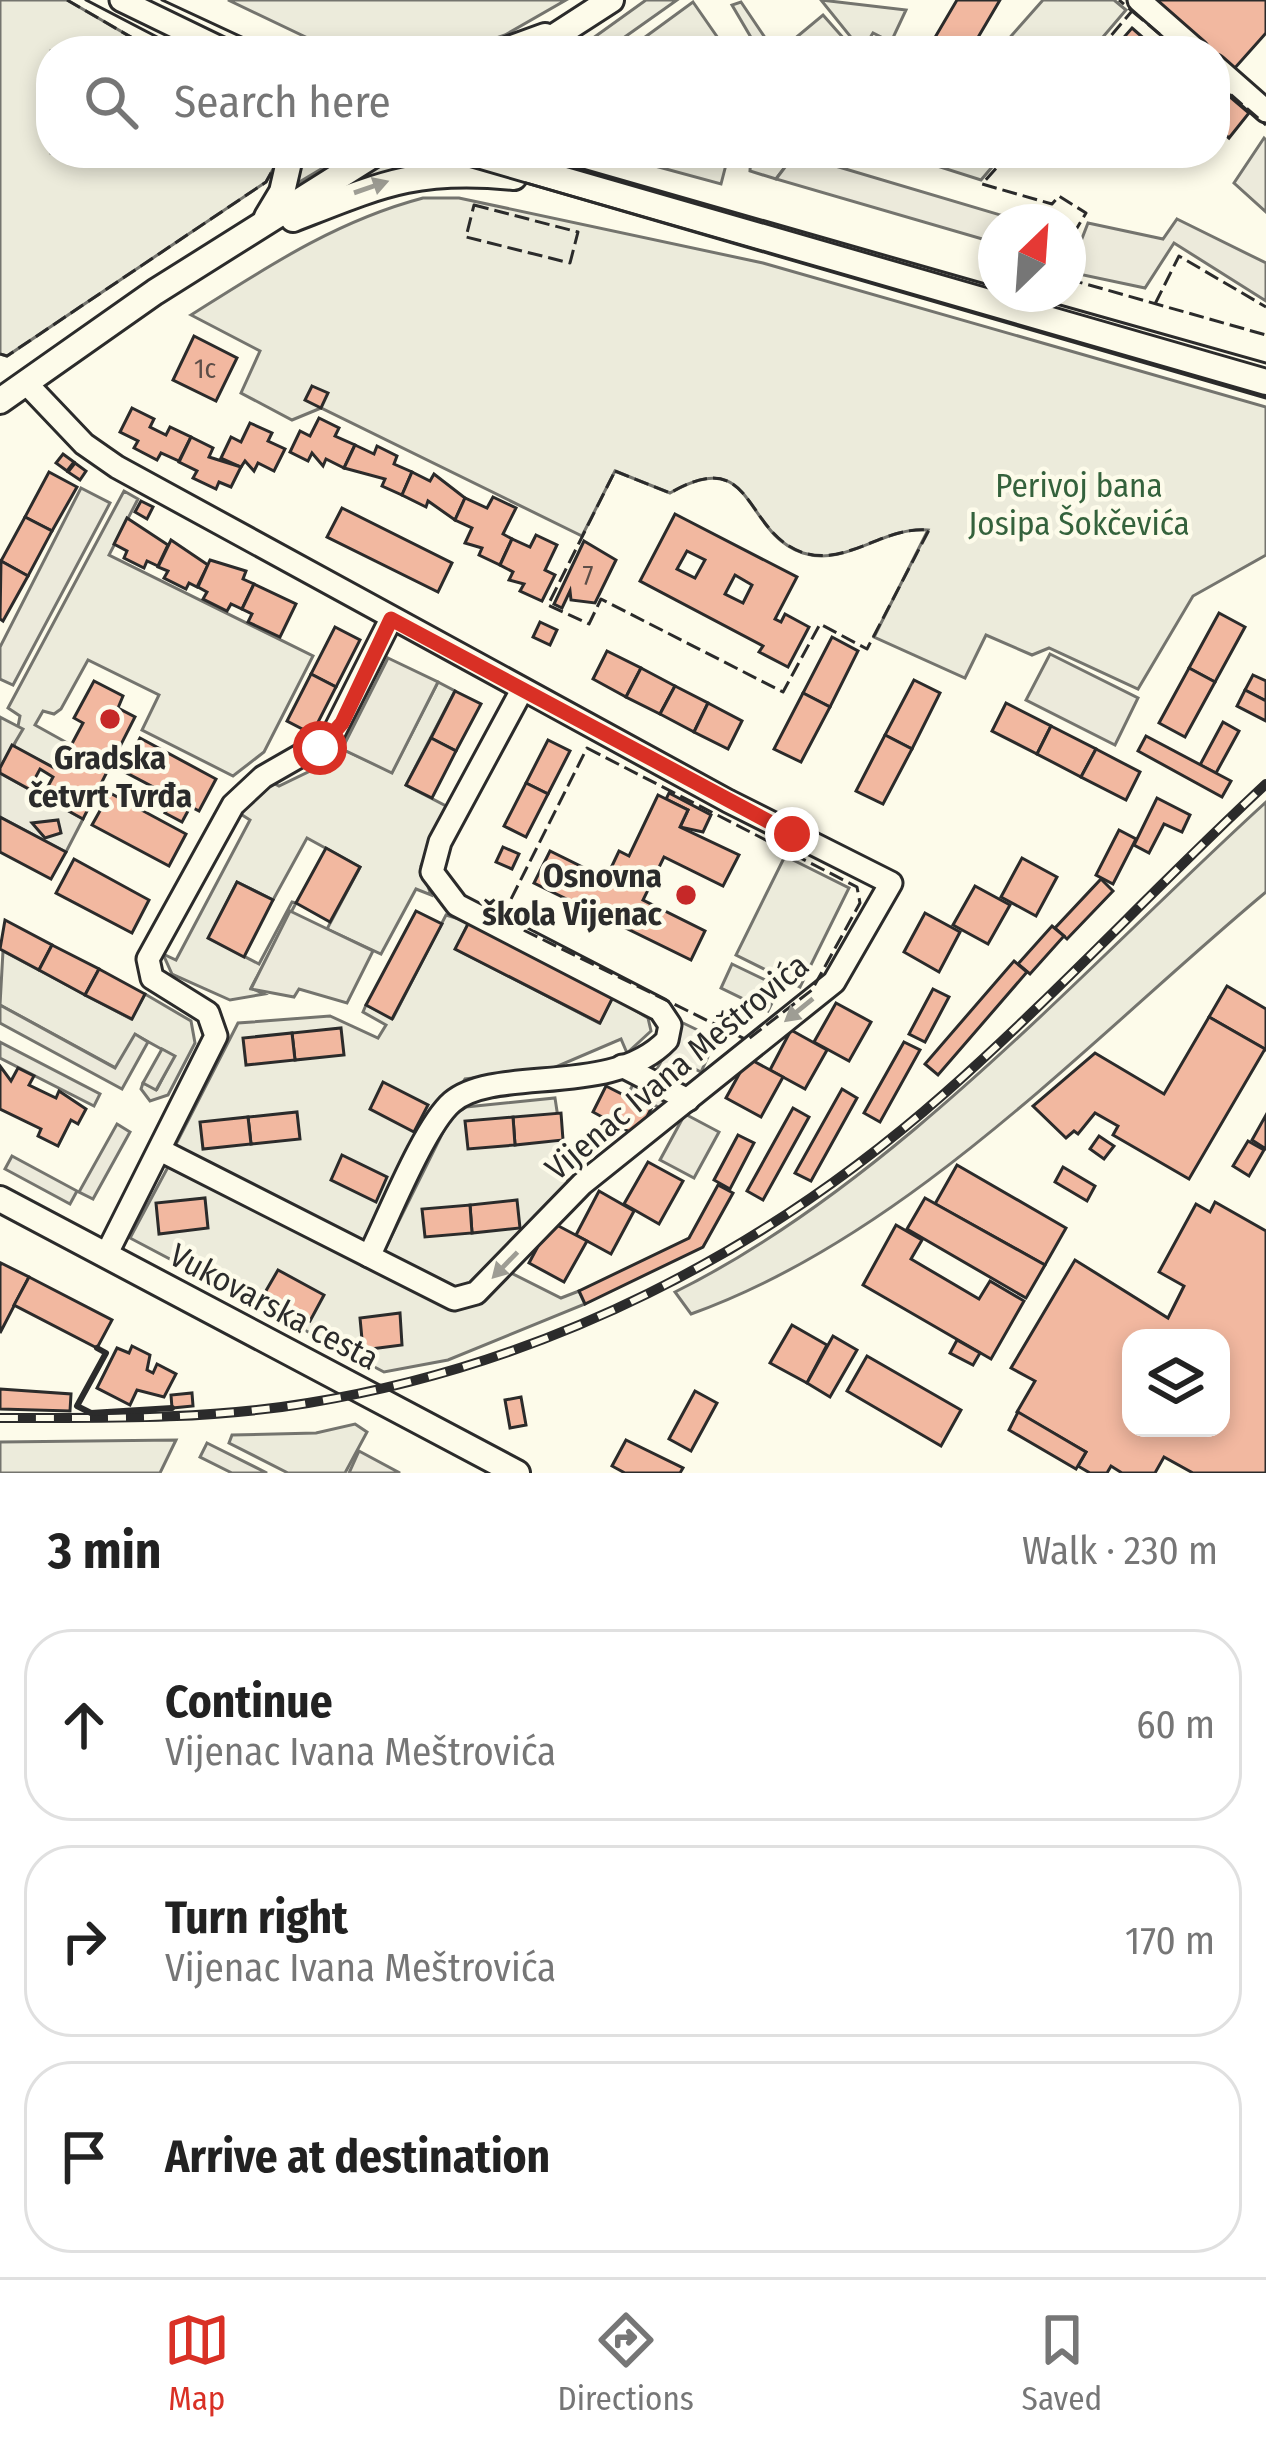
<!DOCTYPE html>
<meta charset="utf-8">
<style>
:root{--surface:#fff;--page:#f6f6f6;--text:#222;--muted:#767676;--line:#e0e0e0;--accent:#d93025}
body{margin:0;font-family:"Fira Sans Condensed",sans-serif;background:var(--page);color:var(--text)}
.controls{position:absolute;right:36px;bottom:36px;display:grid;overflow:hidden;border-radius:24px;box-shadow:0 6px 18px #0003}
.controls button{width:108px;height:108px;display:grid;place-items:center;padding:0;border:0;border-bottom:3px solid var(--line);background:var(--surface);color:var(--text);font:60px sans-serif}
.compass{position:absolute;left:978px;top:204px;width:108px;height:108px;border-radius:50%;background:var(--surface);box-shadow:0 6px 18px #0003;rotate:25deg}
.stop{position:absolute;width:36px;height:36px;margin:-27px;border:9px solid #d93025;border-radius:50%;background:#fff}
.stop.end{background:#d93025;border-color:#fff;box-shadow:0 3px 12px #0008}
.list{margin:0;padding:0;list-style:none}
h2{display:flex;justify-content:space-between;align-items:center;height:156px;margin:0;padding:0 48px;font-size:51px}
h2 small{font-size:39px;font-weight:400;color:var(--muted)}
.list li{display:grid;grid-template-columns:78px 1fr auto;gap:36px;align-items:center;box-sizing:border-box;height:192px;margin:0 24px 24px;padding:0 24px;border:3px solid var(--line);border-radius:48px}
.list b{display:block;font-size:45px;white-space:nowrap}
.list p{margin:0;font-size:39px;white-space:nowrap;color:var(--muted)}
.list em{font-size:39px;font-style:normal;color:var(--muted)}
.icon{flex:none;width:66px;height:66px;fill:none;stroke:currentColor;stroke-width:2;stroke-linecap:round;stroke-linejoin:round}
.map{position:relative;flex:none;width:1266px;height:1473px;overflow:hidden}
.search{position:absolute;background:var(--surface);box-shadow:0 6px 18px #0003;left:36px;right:36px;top:36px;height:132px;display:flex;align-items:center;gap:30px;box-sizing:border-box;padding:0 42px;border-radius:48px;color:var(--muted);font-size:45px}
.sheet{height:804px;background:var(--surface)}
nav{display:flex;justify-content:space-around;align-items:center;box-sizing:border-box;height:168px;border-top:3px solid var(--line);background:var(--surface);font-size:33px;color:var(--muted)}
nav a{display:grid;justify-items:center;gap:6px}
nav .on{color:var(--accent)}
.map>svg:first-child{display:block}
.green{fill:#ecebdb;stroke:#74746e;stroke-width:3}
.parking{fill:#eceadb;stroke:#74746e;stroke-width:3}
.building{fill:#f2b8a0;stroke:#2b2b2b;stroke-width:3;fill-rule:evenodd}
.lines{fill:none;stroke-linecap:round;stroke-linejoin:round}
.minor-casing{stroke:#2b2b2b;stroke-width:27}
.major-casing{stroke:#2b2b2b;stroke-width:30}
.minor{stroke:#fdfbea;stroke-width:21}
.major{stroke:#fdfbea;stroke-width:24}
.tram{stroke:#2b2b2b;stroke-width:3}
.rail-casing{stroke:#2b2b2b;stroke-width:10}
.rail{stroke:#fdfbea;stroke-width:6;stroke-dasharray:18;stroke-linecap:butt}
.fence{stroke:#2b2b2b;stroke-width:3;stroke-dasharray:15 6;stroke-linecap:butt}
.wall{stroke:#2b2b2b;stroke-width:6}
.oneway{fill:#9e9d94}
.route{stroke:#d93025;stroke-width:15}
.poi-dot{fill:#c62828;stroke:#fdfbea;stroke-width:4.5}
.labels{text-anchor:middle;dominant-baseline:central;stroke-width:9;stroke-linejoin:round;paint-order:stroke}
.number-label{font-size:27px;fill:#5d4e48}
.park-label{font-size:33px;fill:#34623c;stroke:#fdfbea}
.poi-label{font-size:33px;font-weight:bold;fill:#2b2b2b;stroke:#fdfbea}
.street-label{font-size:33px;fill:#2b2b2b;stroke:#fdfbea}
</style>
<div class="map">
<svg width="1266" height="1473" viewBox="0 0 1266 1473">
<rect width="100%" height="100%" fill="#fdfbea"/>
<g class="green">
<polygon points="0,0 67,0 155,51 51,51 51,153 282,153 266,182 7,356 0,354"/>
<polygon points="228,0 566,0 505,35 459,51 335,51"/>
<polygon points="646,0 677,0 605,51 575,51"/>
<polygon points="821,0 906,10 891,42 873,33 862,51"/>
<polygon points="1043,0 1114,0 1126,10 1091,51 998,51"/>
<polygon points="693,2 727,51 626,51"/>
<polygon points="741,2 774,51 759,51 732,5"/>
<polygon points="823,15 846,41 834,51 789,51 787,45"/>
<polygon points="299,153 348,153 296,184"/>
<polygon points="396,153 445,165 352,183 353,180"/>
<polygon points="607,153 729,153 721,184"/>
<polygon points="751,153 791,153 795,154 776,179 750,171"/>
<polygon points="922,153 1004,153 981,180 918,160"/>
<path d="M423,198H459L763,263L1266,407V555L1193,596L1138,689L1049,648L1032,655L986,635L965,678L874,637L928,530C884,526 846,567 803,553C742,533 756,443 670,493L615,471L582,536L321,408L292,420L241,393L260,351L191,315C267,267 336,221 423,198Z"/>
<polygon points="124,491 138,499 109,555 313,656 264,752 233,776 142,730 159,695 88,660 61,709 54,714 43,711 35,725 71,745 58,770 14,747 20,716 8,708"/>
<polygon points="438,682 455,691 406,785 446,806 421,866 431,895 416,889 381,954 327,929 360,867 307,838 273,900 237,882 209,938 259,964 292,902 296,903 251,988 264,994 230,1000 172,974 163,954 176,960 250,820 239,813 271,782 279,786 337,758 342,749 392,772"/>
<path d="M1266,802V892C1091,1038 909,1236 691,1314L675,1292C893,1184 1086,966 1266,802Z"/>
<polygon points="785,856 849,888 800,987 736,955"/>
<polygon points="446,915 469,922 456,949 599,1023 613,997 648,1018 651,1031 627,1053 621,1039 551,1069 465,1079 366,1250 174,1148 238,1023 330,1016 378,1038 386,1025 363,1012 366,1005 393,1018"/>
<polygon points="3,951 131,1019 145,994 191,1021 195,1043 168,1095 150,1101 141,1089 143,1083 157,1089 174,1056 136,1035 116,1068 0,1005"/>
<polygon points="732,964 780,987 768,1011 721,988"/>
<polygon points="555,1098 569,1190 473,1289 459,1294 381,1257 450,1118 466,1107"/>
<polygon points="168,1167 449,1308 509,1272 561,1298 579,1291 585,1304 448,1360 384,1372 130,1238"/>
<polygon points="355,1424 367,1432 345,1473 288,1473 229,1443 232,1435 316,1433"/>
<polygon points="176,1440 160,1473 0,1473 0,1442"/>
</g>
<g class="parking">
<polygon points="1264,138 1266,140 1266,212 1234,183"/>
<polygon points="795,154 1024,222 996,222 996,243 776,179"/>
<polygon points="1177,219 1266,263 1266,301 1174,243 1145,288 1069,272 1088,223 1163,239"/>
<polygon points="81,488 110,503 13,685 0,679 0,647"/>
<polygon points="1050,654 1138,698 1115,745 1026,700"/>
<polygon points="388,658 438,682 392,773 342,749"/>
<polygon points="0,717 23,729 0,768"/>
<polygon points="0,773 83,819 66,852 0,817"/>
<polygon points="290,911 373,951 347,1003 299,989 294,997 251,989"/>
<polygon points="0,1005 115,1068 135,1034 148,1042 122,1089 0,1023"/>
<polygon points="681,1022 716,1039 701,1072 687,1065 664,1110 629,1092 635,1081 648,1087"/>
<polygon points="0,1042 100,1094 94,1106 0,1058"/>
<polygon points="162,1049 175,1056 156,1090 143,1083"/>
<polygon points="685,1114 719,1132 694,1178 660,1160"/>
<polygon points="117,1124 130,1132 93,1199 79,1192"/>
<polygon points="12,1156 77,1191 70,1204 5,1169"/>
<polygon points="207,1443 267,1473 232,1473 200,1457"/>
<polygon points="359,1451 400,1473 349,1473"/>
</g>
<g class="building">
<polygon points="957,0 1000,0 970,51 927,51"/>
<polygon points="1156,0 1266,0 1266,33 1234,69"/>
<polygon points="1132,28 1156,49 1154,51 1112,51"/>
<polygon points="1229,96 1249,113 1229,138 1215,126 1215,112"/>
<polygon points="1056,153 1084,153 1079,164"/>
<polygon points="194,336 237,358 216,401 173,380"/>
<polygon points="312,386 328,393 321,408 305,400"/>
<polygon points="132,408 154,419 150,427 166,435 170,427 191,437 179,461 161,453 157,460 134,448 138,441 120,432"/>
<polygon points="319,418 339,428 335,436 355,445 344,468 326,459 323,466 312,453 308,461 290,452 300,431 310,436"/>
<polygon points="250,423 272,433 268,441 285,449 274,471 258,463 254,471 245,461 241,467 221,458 231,437 241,442"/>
<polygon points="191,437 213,448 209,457 241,467 231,487 219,482 216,489 193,478 197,471 179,462"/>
<polygon points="355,445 374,454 377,446 397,456 394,464 412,472 402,495 382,486 385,479 344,468"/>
<polygon points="63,454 74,462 67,471 56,463"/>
<polygon points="75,463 86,471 80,480 68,472"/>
<polygon points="49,472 77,487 52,531 25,517"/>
<polygon points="412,472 430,481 434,474 465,498 455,520 428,501 426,507 402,495"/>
<polygon points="493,497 516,508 503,534 512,539 500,565 479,555 482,548 465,543 472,528 455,520 465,498 487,508"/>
<polygon points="141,501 153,507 147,519 135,512"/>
<polygon points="342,508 452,563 438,592 327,537"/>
<path d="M675,514L797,577L775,619L781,622L785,614L809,627L788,667L759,652L763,646L640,581ZM687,551L705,560L695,578L677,569ZM735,575L752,585L743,603L725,594Z"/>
<polygon points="25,517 52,531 28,576 1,561"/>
<polygon points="127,518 168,545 158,566 147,561 144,568 124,558 127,551 114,544"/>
<polygon points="536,535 557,545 545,570 555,575 542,601 520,591 524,584 509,580 513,572 500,565 512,539 530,547"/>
<polygon points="171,540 208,565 197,587 189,583 186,589 164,578 168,571 158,567"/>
<polygon points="584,541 616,560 595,603 571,600 570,591 562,608 554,604"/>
<polygon points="210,560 246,571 243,579 254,584 242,609 231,604 227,611 203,599 207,592 198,587"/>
<polygon points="1,561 28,576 3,621 0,619"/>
<polygon points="254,584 296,604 280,637 248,622 252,614 242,609"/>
<polygon points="1219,613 1245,627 1215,682 1189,668"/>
<polygon points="540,622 557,630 550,645 533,637"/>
<polygon points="335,627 360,640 336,687 311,674"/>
<polygon points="832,637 858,651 830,707 803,693"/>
<polygon points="607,651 641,668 626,697 593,679"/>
<polygon points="641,668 675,686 660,714 626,697"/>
<polygon points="1189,668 1215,682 1185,737 1159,723"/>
<polygon points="311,674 336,687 312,734 287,721"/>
<polygon points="1253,675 1266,681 1266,701 1245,690"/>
<polygon points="914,680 940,693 912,749 885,735"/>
<path d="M94,681L123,696L118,708L135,717L83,819L0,773V768L12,745L58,770L83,723L74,718ZM40,769L53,777L45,792L32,784Z"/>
<polygon points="675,686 708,703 694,732 660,714"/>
<polygon points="1245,690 1266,701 1266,721 1237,706"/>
<polygon points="455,691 481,704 456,751 431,738"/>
<polygon points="803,693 830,707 801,762 774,749"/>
<polygon points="708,703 742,721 728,749 694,732"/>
<polygon points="1006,703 1051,726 1037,754 992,731"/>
<polygon points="1223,722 1239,731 1216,773 1200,765"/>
<polygon points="1051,726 1096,749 1081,777 1037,754"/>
<polygon points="885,735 912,749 883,804 856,791"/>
<polygon points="1146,736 1231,781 1222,797 1138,751"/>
<polygon points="140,738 216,779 199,811 123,771"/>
<polygon points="431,738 456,751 432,798 406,785"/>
<polygon points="548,740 570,751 548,794 526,783"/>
<polygon points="1096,749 1140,772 1126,800 1081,777"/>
<polygon points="526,783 548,794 526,837 504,826"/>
<polygon points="110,793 186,834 169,866 92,825"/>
<polygon points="669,793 711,815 703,832 680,827 688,810 666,799"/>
<polygon points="658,795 688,810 680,827 739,855 723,886 664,857 643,900 705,931 691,960 534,883 550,851 615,883 621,872 611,868 619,851 629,856"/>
<polygon points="1157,798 1190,815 1182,832 1164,824 1149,853 1134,845"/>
<polygon points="172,800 189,809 182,822 165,813"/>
<polygon points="0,817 66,852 51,879 0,852"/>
<polygon points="58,820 61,833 45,838 32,823"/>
<polygon points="1119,830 1136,839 1113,884 1096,875"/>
<polygon points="503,847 519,854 512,869 496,862"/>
<polygon points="326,848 360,867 330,922 296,903"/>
<polygon points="1022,858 1057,877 1036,916 1001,897"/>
<polygon points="74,859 149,900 132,933 56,893"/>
<polygon points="1101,879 1113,891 1067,939 1055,928"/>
<polygon points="237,882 273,900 244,957 208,938"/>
<polygon points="975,886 1010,905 988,944 953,925"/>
<polygon points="416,911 442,924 392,1019 366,1005"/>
<polygon points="925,913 960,932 939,972 904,952"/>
<polygon points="5,920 52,945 39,970 0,949"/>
<polygon points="469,922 613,997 600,1023 455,949"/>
<polygon points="1052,926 1064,936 1030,974 1018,964"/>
<polygon points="52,945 99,969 85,995 39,970"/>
<polygon points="1014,961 1027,972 938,1075 925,1064"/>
<polygon points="99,969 145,994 132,1019 85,995"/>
<polygon points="1227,986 1266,1009 1266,1050 1209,1017"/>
<polygon points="933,989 949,997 925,1042 909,1034"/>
<polygon points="836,1003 871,1022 849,1061 814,1042"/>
<polygon points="1209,1017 1265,1049 1189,1179 1113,1135 1118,1126 1095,1113 1078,1134 1074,1131 1066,1138 1033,1106 1095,1053 1164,1094"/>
<polygon points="341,1028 344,1055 295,1060 292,1033"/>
<polygon points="791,1030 827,1050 805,1089 770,1070"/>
<polygon points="292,1033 295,1060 246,1065 243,1038"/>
<polygon points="904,1042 920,1050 880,1122 864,1113"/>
<polygon points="748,1058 783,1077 761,1117 726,1098"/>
<polygon points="0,1066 11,1081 18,1068 34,1076 29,1085 56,1098 59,1091 86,1109 78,1124 71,1120 58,1146 38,1136 41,1129 0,1109"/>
<polygon points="383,1082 428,1105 414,1132 370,1109"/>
<polygon points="606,1086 651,1109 637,1136 593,1112"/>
<polygon points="842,1089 857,1098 811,1181 795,1173"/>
<polygon points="793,1108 809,1117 763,1200 747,1191"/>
<polygon points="297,1112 300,1139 251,1144 248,1117"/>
<polygon points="561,1113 563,1140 515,1145 513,1117"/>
<polygon points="1266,1115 1266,1149 1252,1140"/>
<polygon points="248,1117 251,1144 203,1149 200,1122"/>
<polygon points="513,1117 515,1145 468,1149 465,1121"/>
<polygon points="738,1135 754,1143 730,1189 714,1180"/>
<polygon points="1099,1136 1114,1146 1104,1159 1090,1149"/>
<polygon points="1248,1141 1264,1150 1249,1176 1233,1166"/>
<polygon points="342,1155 387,1177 376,1202 331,1180"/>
<polygon points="648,1162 683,1181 659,1224 624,1204"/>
<polygon points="957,1165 1066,1228 1045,1265 935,1204"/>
<polygon points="1063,1167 1095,1186 1087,1201 1055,1182"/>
<polygon points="718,1185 733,1193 703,1247 585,1304 579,1291 689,1238"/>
<polygon points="599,1191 634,1211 611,1254 576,1235"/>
<polygon points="205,1198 208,1228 159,1234 156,1203"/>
<polygon points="925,1198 1045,1265 1026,1298 907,1229"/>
<polygon points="517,1200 520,1228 472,1233 470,1205"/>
<path d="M1215,1202L1266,1231V1473H1193L1164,1457L1155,1473H1122L1111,1466L1107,1473H1090L1078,1466L1086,1452L1017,1412L1035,1381L1011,1368L1075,1260L1168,1318L1184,1286L1159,1272L1196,1204L1210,1212ZM1160,1331L1172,1338H1221V1428H1131V1338H1156Z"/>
<polygon points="470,1205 472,1233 425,1237 422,1209"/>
<polygon points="551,1222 587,1241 564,1282 529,1263"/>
<polygon points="896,1225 922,1240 911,1259 979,1299 990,1281 1024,1301 991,1359 863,1285"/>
<polygon points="1,1263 29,1277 0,1333 0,1266"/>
<polygon points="278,1270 324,1295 310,1321 263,1296"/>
<polygon points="29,1277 112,1320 97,1348 14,1305"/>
<polygon points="400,1313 402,1345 363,1350 360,1318"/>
<polygon points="792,1325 827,1345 807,1383 770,1363"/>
<polygon points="833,1336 857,1350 830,1397 807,1383"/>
<polygon points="957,1340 980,1353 973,1365 950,1353"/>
<polygon points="132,1346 150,1355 147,1370 153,1373 157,1364 176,1374 164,1397 137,1390 130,1405 97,1388 117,1348 129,1353"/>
<polygon points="867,1356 961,1410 941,1446 847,1391"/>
<polygon points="0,1389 71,1394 70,1411 0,1409"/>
<polygon points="695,1391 717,1403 691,1451 669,1439"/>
<polygon points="192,1393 193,1406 172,1408 171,1395"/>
<polygon points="521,1397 526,1425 510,1428 505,1400"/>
<polygon points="1018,1412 1086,1452 1076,1469 1009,1430"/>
<polygon points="626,1440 683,1468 680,1473 625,1473 612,1466"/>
</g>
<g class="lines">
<defs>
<g id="minor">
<polyline points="121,0 226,51"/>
<polyline points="1139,0 1197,51"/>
<polyline points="1215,66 1266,111"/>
<polyline points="26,383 84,444 117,467 728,801 891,883 834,982 582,1184 476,1293 454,1299 369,1256"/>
<polyline points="622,1066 688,1100"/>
<path d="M160,1150L369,1256C387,1220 424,1126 452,1102C496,1065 612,1098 667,1040L670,1025L660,1010L457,905L432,872L440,842L522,690"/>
<polyline points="106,1255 216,1036 208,1013 152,978 148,959 233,805 263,777 331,738 391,619"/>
</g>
<g id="major">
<polyline points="504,51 545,36"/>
<polyline points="532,51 611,0"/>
<polyline points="471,153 1266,382"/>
<polyline points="267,217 282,192 291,153"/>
<path d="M293,219C380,185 417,167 514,177"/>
<polyline points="0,401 155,292 376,153"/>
<polyline points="0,1199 517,1473"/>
</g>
</defs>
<use href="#minor" class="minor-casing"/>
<use href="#major" class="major-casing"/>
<use href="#minor" class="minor"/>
<use href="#major" class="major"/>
<g class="tram">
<polyline points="86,0 184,51"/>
<polyline points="162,0 272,51"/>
<polyline points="423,153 1266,398"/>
<polyline points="527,153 996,287"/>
<polyline points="1021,294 1266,363"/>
</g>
<defs>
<path id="rail" d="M0,1418C102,1418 207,1420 308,1403C547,1364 764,1253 945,1093C1056,995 1157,885 1266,784"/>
</defs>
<use href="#rail" class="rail-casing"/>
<use href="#rail" class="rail"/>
<g class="fence">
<polyline points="67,0 155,51"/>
<polyline points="1132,11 1180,51"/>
<polyline points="1098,51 1132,11 1119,0"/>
<polyline points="1215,81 1266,125"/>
<polyline points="1010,153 982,184 1052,204 1059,196 1086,213 1068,243"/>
<polygon points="474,205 578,232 570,263 466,237"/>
<polyline points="1068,279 1266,335"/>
<polyline points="1155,304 1179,256 1266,307"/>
<polyline points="0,354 7,356 266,182 282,153"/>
<path d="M615,471L670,493C756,443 742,533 804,553C847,566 884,526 929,530L867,649L820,624L783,692L601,599L589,624L548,605Z"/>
<polygon points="587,748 857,887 860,903 812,990 747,1040 501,919"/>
</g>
<polyline class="wall" points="97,1348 106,1353 77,1406 91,1413 172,1408"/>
</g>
<defs><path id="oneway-solid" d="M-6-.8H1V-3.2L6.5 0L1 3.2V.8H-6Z" transform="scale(3)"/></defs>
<g class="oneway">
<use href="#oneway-solid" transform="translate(371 187) rotate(-19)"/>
<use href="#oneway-solid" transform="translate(799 1010) rotate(141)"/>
<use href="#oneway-solid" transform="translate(505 1265) rotate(134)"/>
</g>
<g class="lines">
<polyline class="route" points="320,748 342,723 391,619 792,834"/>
</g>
<g class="poi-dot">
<circle cx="110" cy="719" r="12"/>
<circle cx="686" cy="895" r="12"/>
</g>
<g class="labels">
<g class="number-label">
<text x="205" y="369">1c</text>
<text x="588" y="576">7</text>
</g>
<g class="park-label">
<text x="1079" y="486">Perivoj bana<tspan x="1079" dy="38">Josipa Šokčevića</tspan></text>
</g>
<g class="poi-label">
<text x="110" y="758">Gradska<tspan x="110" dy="38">četvrt Tvrđa</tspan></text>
<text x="662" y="876" text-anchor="end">Osnovna<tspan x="662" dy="38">škola Vijenac</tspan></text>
</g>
<g class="street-label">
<text transform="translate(677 1067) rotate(-40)">Vijenac Ivana Meštrovića</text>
<text transform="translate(274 1307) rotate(28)">Vukovarska cesta</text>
</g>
</g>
</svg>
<div class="controls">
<button><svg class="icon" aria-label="layers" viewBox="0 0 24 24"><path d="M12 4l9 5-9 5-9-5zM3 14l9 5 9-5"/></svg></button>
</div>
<svg class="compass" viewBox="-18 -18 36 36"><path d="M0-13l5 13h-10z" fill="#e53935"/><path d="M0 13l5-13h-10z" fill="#767676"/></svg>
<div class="stop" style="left:320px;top:748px"></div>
<div class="stop end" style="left:792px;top:834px"></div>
<div class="search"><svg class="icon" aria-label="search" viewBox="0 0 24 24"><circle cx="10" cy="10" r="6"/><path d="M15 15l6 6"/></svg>Search here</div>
</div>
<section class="sheet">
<h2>3 min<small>Walk · 230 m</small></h2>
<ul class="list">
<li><svg class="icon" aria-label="ahead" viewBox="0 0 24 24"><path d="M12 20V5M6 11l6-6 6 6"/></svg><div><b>Continue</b><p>Vijenac Ivana Meštrovića</p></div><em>60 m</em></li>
<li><svg class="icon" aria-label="right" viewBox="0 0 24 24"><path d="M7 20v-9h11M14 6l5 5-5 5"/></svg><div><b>Turn right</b><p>Vijenac Ivana Meštrovića</p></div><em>170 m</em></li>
<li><svg class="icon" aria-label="arrive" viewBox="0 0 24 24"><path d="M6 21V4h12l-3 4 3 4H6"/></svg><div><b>Arrive at destination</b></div></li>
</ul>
</section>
<nav>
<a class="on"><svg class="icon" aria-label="map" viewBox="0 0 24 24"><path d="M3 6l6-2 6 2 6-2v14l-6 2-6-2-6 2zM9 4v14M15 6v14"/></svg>Map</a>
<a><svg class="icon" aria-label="directions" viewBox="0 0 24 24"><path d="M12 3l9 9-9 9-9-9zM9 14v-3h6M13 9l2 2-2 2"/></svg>Directions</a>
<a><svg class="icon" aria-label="saved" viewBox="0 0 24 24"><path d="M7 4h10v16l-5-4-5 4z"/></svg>Saved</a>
</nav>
